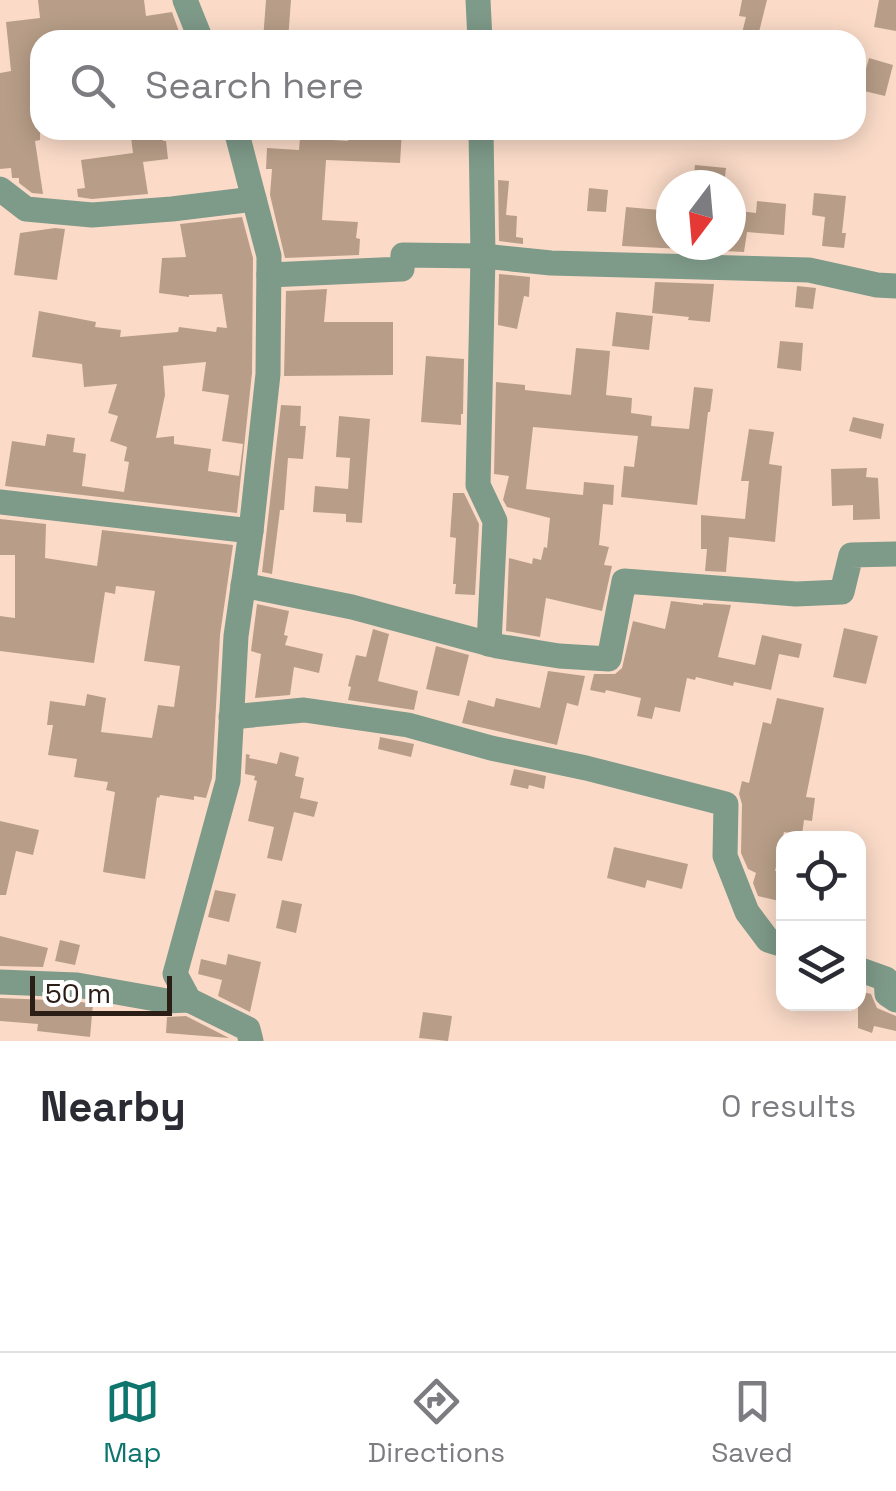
<!DOCTYPE html>
<style>
:root{--surface:#fff;--page:#f2f2f3;--text:#2b2b33;--muted:#7c7c81;--line:#e1e1e2;--accent:#0f766e}
body{margin:0;font-family:"Space Grotesk",sans-serif;background:var(--page);color:var(--text)}
.controls{position:absolute;right:30px;bottom:30px;display:grid;overflow:hidden;border-radius:20px;box-shadow:0 5px 25px #0003}
.controls button{width:90px;height:90px;display:grid;place-items:center;padding:0;border:0;border-bottom:2px solid var(--line);background:var(--surface);color:var(--text);font:50px sans-serif}
.compass{position:absolute;left:656px;top:170px;width:90px;height:90px;border-radius:50%;background:var(--surface);box-shadow:0 5px 25px #0003;rotate:196deg}
.scale{position:absolute;left:30px;bottom:25px;width:142px;box-sizing:border-box;padding-left:10px;border:5px solid #2a1e17;border-top:0;font-size:28px;line-height:35px;white-space:nowrap;color:#2a1e17;-webkit-text-stroke:8px #fff;paint-order:stroke}
.list{margin:0;padding:0;list-style:none}
h2{display:flex;justify-content:space-between;align-items:center;height:130px;margin:0;padding:0 40px;font-size:42px}
h2 small{font-size:32px;font-weight:400;color:var(--muted)}
.icon{flex:none;width:55px;height:55px;fill:none;stroke:currentColor;stroke-width:2;stroke-linecap:round;stroke-linejoin:round}
.map{position:relative;flex:none;width:896px;height:1041px;overflow:hidden}
.search{position:absolute;background:var(--surface);box-shadow:0 5px 25px #0003;left:30px;right:30px;top:30px;height:110px;display:flex;align-items:center;gap:25px;box-sizing:border-box;padding:0 35px;border-radius:30px;color:var(--muted);font-size:38px}
.sheet{height:310px;background:var(--surface)}
nav{display:flex;justify-content:space-around;align-items:center;box-sizing:border-box;height:140px;border-top:2px solid var(--line);background:var(--surface);font-size:28px;color:var(--muted)}
nav a{display:grid;justify-items:center;gap:5px}
nav .on{color:var(--accent)}
.map>svg:first-child{display:block}
.building{fill:#b89e88;fill-rule:evenodd}
.lines{fill:none;stroke-linecap:round;stroke-linejoin:round}
.minor{stroke:#7e9a89;stroke-width:25}
</style>
<div class="map">
<svg width="896" height="1041" viewBox="0 0 896 1041">
<rect width="100%" height="100%" fill="#fbdbc8"/>
<g class="building">
<polygon points="38,0 144,0 146,16 172,12 182,40 40,40 40,140 35,141 43,194 32,193 19,183 19,178 12,178 11,168 0,169 0,73 11,71 6,22 40,18"/>
<polygon points="266,0 291,0 288,40 263,40"/>
<polygon points="742,0 767,0 757,40 741,37 746,17 739,16"/>
<polygon points="879,0 896,0 896,31 874,27"/>
<polygon points="869,58 893,65 885,96 860,90"/>
<polygon points="130,130 161,130 163,141 166,141 168,159 143,162 148,194 92,199 78,197 77,189 85,188 81,160 133,153"/>
<polygon points="349,130 402,130 400,163 326,160 322,220 358,222 356,238 360,239 359,255 285,258 270,195 272,169 266,169 267,148 299,150 300,138 348,141"/>
<polygon points="695,165 726,168 724,185 693,185"/>
<polygon points="498,180 509,181 506,215 517,216 516,237 523,238 523,244 499,241"/>
<polygon points="589,188 608,190 606,212 587,211"/>
<polygon points="814,193 846,196 842,233 846,233 844,248 822,246 825,217 812,215"/>
<polygon points="757,201 786,204 784,235 747,232 744,252 622,246 626,207 671,211 671,245 731,245 731,210 756,213"/>
<path d="M242,217L253,258L252,373L237,513L5,486L12,441L45,446L47,434L75,438L73,452L86,454L82,486L124,492L129,462L124,461L127,447L110,441L118,416L108,413L117,384L84,387L82,364L32,357L39,311L96,322L95,327L121,330L120,337L178,332L179,327L216,332L217,327L227,328L222,294L189,295V297L159,293L162,258L186,257L180,224ZM206,362L202,391L229,395L222,441L243,444L239,476L208,471L211,449L174,444V436L156,438L165,395L163,366Z"/>
<polygon points="55,228 65,229 57,280 14,275 20,233"/>
<polygon points="499,274 530,277 529,297 524,296 517,329 498,325"/>
<polygon points="655,282 714,284 710,322 688,320 689,317 652,313"/>
<polygon points="797,286 816,288 813,309 795,307"/>
<polygon points="327,289 324,322 393,322 393,375 284,376 286,291"/>
<polygon points="616,312 653,316 649,350 612,346"/>
<polygon points="780,341 803,343 801,371 777,368"/>
<polygon points="576,348 610,351 606,395 632,398 631,413 652,416 651,426 689,429 694,387 713,389 710,412 708,412 697,505 621,497 624,466 634,467 638,436 533,427 526,489 583,495 584,482 614,485 613,505 603,504 599,545 609,547 604,565 612,566 602,611 546,598 540,637 506,631 509,558 532,564 533,558 541,560 544,547 547,548 550,518 507,507 503,500 509,476 494,474 496,382 525,385 525,390 571,395"/>
<polygon points="426,356 464,359 463,414 461,414 461,425 421,422"/>
<polygon points="281,405 301,406 300,426 306,426 303,459 288,458 284,510 280,510 272,574 262,572"/>
<polygon points="339,416 370,419 362,523 346,522 346,514 313,512 315,486 348,489 350,458 336,457"/>
<polygon points="853,417 884,424 881,439 849,431"/>
<polygon points="749,429 774,432 769,464 782,466 775,542 729,537 726,572 705,571 707,549 701,549 701,515 745,519 749,481 741,481"/>
<polygon points="867,468 866,477 878,478 880,519 853,520 853,505 832,506 831,469"/>
<polygon points="453,493 464,493 479,524 475,595 455,594 456,584 453,584 456,538 450,537"/>
<polygon points="0,519 46,524 45,558 97,566 102,530 233,545 220,635 212,778 206,798 194,796 194,800 160,795 159,798 157,797 145,879 103,872 115,792 106,790 108,782 74,777 77,759 48,755 53,725 47,725 50,701 85,706 87,694 106,698 101,732 152,738 158,705 174,707 180,666 144,661 155,591 116,586 115,594 105,592 94,663 0,651 0,616 15,618 15,555 0,555"/>
<polygon points="671,601 703,605 703,603 731,605 718,657 755,665 762,635 802,644 799,658 779,654 771,690 734,682 733,686 696,677 695,680 687,678 680,712 655,707 652,719 637,716 641,698 606,690 605,693 590,690 594,674 615,674 622,668 633,621 665,629"/>
<polygon points="257,604 289,611 284,635 288,636 285,645 323,654 319,673 294,667 290,695 255,698 261,654 251,651"/>
<polygon points="844,628 878,636 866,684 833,677"/>
<polygon points="373,629 389,634 378,681 418,691 414,710 348,700 351,687 348,686 356,655 366,657"/>
<polygon points="436,646 469,655 459,696 426,689"/>
<polygon points="548,671 585,676 578,706 567,703 557,745 462,723 468,700 494,707 496,698 540,708"/>
<polygon points="777,698 824,708 806,797 815,798 812,821 804,820 802,835 784,832 775,871 784,872 784,902 758,896 753,883 756,873 748,869 741,853 742,804 739,794 742,781 749,783 763,722 771,724"/>
<polygon points="380,737 414,744 411,757 378,749"/>
<polygon points="280,752 299,757 295,776 304,778 300,798 318,802 314,817 294,812 282,861 267,858 274,827 248,821 257,781 254,780 255,776 245,774 246,754 250,755 249,758 277,764"/>
<polygon points="514,769 546,776 544,789 529,785 528,789 510,785"/>
<polygon points="0,821 39,830 33,855 16,851 6,895 0,895"/>
<polygon points="614,847 688,864 682,889 647,880 645,888 607,878"/>
<polygon points="215,890 236,894 229,922 208,917"/>
<polygon points="282,900 302,904 296,933 276,928"/>
<polygon points="0,936 48,948 43,967 0,966"/>
<polygon points="60,940 80,945 75,965 55,961"/>
<polygon points="228,954 261,962 250,1012 218,996 222,980 198,974 201,959 226,965"/>
<polygon points="858,991 871,994 877,1008 896,1016 896,1031 874,1026 872,1033 858,1028"/>
<polygon points="0,998 75,1001 93,1004 90,1037 37,1031 38,1024 0,1021"/>
<polygon points="423,1012 452,1016 448,1041 419,1038"/>
<polygon points="186,1016 229,1038 166,1033 167,1017"/>
</g>
<g class="lines">
<g class="minor">
<polyline points="185,0 201,40"/>
<polyline points="478,0 480,40"/>
<polyline points="236,130 269,256 268,374 251,531 236,636 228,781 175,974 189,1000 248,1029 251,1041"/>
<polyline points="481,130 483,256 478,485 495,521 489,644"/>
<polyline points="0,189 26,209 92,215 172,209 254,199"/>
<polyline points="269,275 402,269 403,255 483,256 551,263 809,270 877,285 896,286"/>
<polyline points="0,502 251,531"/>
<polyline points="243,585 352,607 497,646 559,656 609,659 624,581 796,594 842,592 851,555 896,554"/>
<polyline points="231,717 304,710 408,725 491,748 586,768 726,804 725,856 747,912 768,940 784,945"/>
<polyline points="858,969 886,979 887,994 896,1000"/>
<polyline points="0,982 77,985 167,1001 189,1000"/>
</g>
</g>
</svg>
<div class="controls">
<button><svg class="icon" aria-label="locate" viewBox="0 0 24 24"><circle cx="12" cy="12" r="6"/><path d="M12 2v4M12 18v4M2 12h4M18 12h4"/></svg></button>
<button><svg class="icon" aria-label="layers" viewBox="0 0 24 24"><path d="M12 4l9 5-9 5-9-5zM3 14l9 5 9-5"/></svg></button>
</div>
<svg class="compass" viewBox="-18 -18 36 36"><path d="M0-13l5 13h-10z" fill="#e53935"/><path d="M0 13l5-13h-10z" fill="#7c7c81"/></svg>
<div class="scale">50 m</div>
<div class="search"><svg class="icon" aria-label="search" viewBox="0 0 24 24"><circle cx="10" cy="10" r="6"/><path d="M15 15l6 6"/></svg>Search here</div>
</div>
<section class="sheet">
<h2>Nearby<small>0 results</small></h2>
<ul class="list">
</ul>
</section>
<nav>
<a class="on"><svg class="icon" aria-label="map" viewBox="0 0 24 24"><path d="M3 6l6-2 6 2 6-2v14l-6 2-6-2-6 2zM9 4v14M15 6v14"/></svg>Map</a>
<a><svg class="icon" aria-label="directions" viewBox="0 0 24 24"><path d="M12 3l9 9-9 9-9-9zM9 14v-3h6M13 9l2 2-2 2"/></svg>Directions</a>
<a><svg class="icon" aria-label="saved" viewBox="0 0 24 24"><path d="M7 4h10v16l-5-4-5 4z"/></svg>Saved</a>
</nav>
